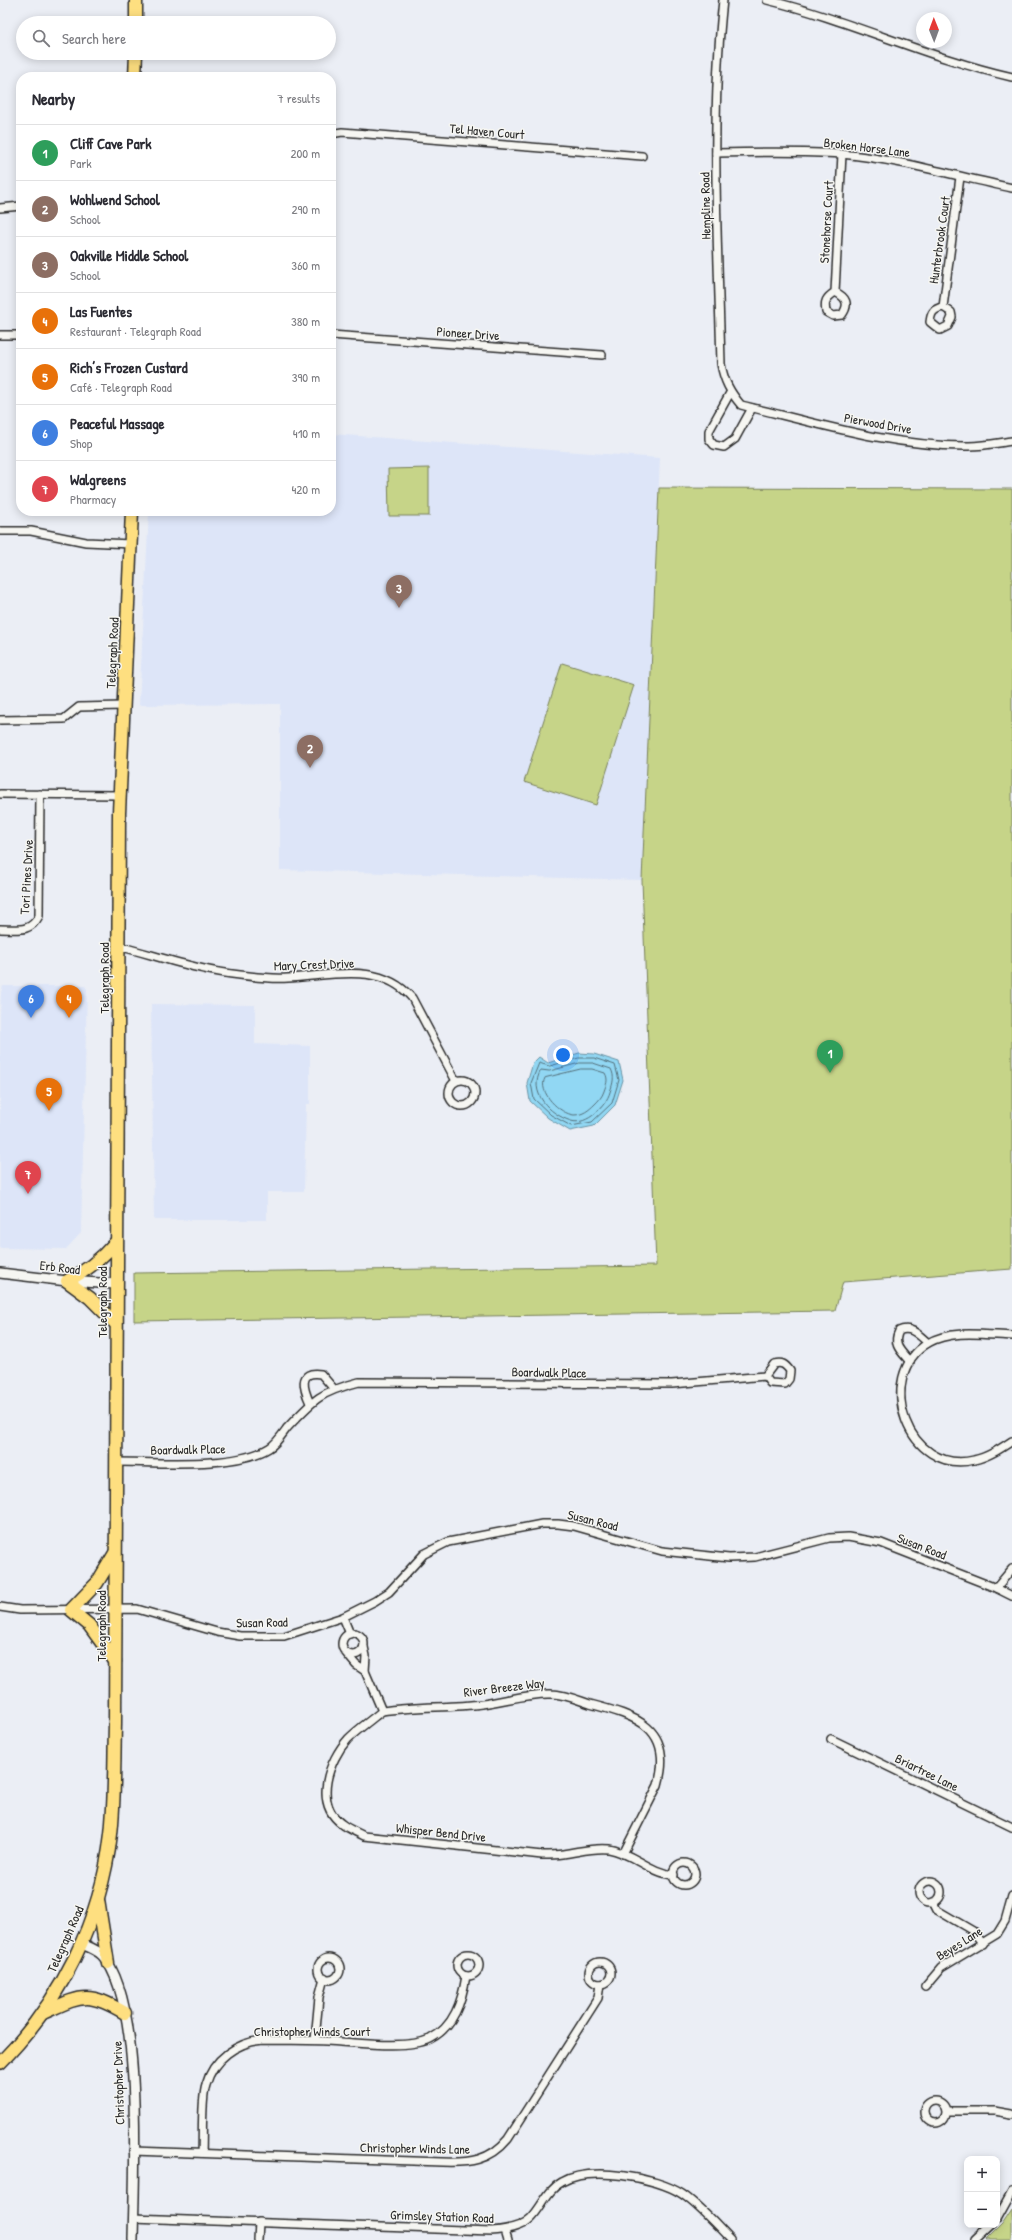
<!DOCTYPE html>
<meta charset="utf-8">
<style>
:root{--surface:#fff;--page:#f2f2f3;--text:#2b2b33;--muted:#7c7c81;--line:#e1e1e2;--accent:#ea580c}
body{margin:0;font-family:"Patrick Hand",sans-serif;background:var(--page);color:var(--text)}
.controls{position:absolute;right:12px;bottom:12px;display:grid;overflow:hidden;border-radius:8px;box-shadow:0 2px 10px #0003}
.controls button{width:36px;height:36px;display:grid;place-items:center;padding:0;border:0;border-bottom:1px solid var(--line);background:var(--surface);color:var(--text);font:20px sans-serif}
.compass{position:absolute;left:916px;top:12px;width:36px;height:36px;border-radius:50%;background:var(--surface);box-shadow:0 2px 10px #0003;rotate:359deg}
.you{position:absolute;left:563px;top:1055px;width:14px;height:14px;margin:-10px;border:3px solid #fff;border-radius:50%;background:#1a73e8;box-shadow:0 0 0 6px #1a73e833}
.badge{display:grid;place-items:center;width:26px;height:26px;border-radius:50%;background:var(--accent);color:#fff;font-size:13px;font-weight:700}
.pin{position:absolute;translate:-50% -33px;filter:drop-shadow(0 1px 2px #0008)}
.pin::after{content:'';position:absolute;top:21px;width:14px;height:12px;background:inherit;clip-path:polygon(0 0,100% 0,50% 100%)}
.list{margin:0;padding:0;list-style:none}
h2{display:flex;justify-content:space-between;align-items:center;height:52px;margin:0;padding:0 16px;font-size:17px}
h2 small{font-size:13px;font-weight:400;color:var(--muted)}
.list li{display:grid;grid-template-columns:26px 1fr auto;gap:12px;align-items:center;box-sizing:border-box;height:56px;padding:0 16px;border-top:1px solid var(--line)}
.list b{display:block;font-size:15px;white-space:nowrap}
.list p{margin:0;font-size:13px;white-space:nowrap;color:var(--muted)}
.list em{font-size:13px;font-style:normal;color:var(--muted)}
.icon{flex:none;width:22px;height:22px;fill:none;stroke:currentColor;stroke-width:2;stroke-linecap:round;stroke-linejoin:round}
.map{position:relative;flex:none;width:1012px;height:2240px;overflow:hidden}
.search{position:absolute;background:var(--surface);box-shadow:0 2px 10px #0003;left:16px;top:16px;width:320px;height:44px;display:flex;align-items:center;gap:10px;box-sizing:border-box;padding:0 14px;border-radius:22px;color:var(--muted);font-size:15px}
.panel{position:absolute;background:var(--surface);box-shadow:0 2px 10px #0003;left:16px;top:72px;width:320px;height:444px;border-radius:16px}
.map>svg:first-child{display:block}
.built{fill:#dde5f8}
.green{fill:#c6d488;stroke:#78805a}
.water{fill:#91d7f3;stroke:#6892a3}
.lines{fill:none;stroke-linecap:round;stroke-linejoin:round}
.shore{stroke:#54707b;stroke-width:1}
.minor-casing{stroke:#2b2b2b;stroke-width:10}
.tertiary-casing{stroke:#2b2b2b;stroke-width:12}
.primary-casing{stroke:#2b2b2b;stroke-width:15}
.minor{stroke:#f6f6f2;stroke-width:7}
.tertiary{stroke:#f6f6f2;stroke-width:9}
.primary{stroke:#fedf80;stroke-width:12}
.labels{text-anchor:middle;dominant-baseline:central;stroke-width:3;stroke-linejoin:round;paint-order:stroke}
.street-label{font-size:13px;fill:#2b2b2b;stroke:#f6f6f2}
</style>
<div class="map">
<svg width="1012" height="2240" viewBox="0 0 1012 2240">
<rect width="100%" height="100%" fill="#ebeef5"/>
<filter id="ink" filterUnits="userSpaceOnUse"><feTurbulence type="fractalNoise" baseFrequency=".025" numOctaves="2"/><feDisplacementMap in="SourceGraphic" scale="8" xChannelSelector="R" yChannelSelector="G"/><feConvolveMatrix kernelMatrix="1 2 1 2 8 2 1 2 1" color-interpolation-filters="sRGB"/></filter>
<g filter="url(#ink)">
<g class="built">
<polygon points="331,434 660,458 642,880 280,870 280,704 139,705 149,511 331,511"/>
<polygon points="3,986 85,986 87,989 81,1233 66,1249 0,1248 0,1015 1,992"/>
<polygon points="151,1004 255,1005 255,1044 310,1046 310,1104 306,1104 304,1192 267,1192 267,1220 154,1220"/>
</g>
<g class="green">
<polygon points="429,468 429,516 389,516 388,469"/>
<polygon points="659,488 1012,489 1012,1269 843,1282 835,1311 134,1321 134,1273 656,1266 642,880"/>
<polygon points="562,663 634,685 596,805 524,782"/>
<polygon points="1012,2208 1012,2240 985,2240 1002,2223"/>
</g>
<polygon class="water" points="579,1053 594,1054 619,1062 623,1080 615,1105 594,1126 570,1131 548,1118 530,1101 527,1083 533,1063 539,1057 548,1063"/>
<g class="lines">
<g class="shore">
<polygon points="579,1058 594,1058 615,1065 619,1080 612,1103 592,1122 571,1126 551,1115 534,1099 531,1083 539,1063 549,1066"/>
<path d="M580,1063H593L611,1069C615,1077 613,1083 610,1092C606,1106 587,1126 571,1121C549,1114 528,1092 541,1070L549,1071Z"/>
<path d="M581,1069H592L605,1073C609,1080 606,1085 604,1091C602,1097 599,1100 595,1104C589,1110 583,1115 574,1115C560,1114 537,1092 545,1078Z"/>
</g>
<defs>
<g id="minor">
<path d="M723,0C710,121 718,243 721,364C724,381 730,392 741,405C816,423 892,447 969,446C983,446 998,443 1012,441"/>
<path d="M767,0C850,20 928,58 1012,77"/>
<polyline points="331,134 342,132 642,156"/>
<path d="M716,153C758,152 800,151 841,154C899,159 955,176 1012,188"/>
<polyline points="0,208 21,206"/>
<path d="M835,292C846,297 850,304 842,315L833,316L826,312C824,301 826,298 835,292L842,154"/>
<path d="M943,307L951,312L952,317L948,326L940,330L930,322C931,313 933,309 943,307L960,177"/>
<polyline points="0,335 21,335"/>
<polyline points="331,335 602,355"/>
<polyline points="730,393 709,431 709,439 714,445 724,447 735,439 752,408"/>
<polyline points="0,531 31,531 86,542 131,544"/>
<polyline points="0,720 64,719 79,707 123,706"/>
<polyline points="0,794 120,795"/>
<path d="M0,929C17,929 30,933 39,916L40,794"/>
<path d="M118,946C158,956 199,971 240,975C255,977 273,979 288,978C331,976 380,961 412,998L456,1081"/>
<circle cx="462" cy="1093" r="13"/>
<path d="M1012,1336C986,1335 951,1329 928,1343C873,1377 908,1476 974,1460C988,1457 1000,1449 1012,1441"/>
<path d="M910,1362C901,1351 892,1345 899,1331C911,1325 920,1336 928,1343"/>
<path d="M310,1403C304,1390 297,1370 321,1374L334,1389"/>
<path d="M116,1462C157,1462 235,1469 269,1448C276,1444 282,1435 287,1428C314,1399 320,1392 359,1382L672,1384L765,1376L774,1364C782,1362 785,1364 790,1371L789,1379L785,1384L770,1383L765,1376"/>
<polyline points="996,1588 1012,1569"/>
<polyline points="0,1607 20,1610 137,1609 217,1632 240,1636 284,1636 343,1617 375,1601 389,1592 424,1554 448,1542 542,1524 558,1524 574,1526 662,1551 729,1558 755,1557 829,1538 848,1537 881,1543 996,1588 1012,1596"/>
<polyline points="343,1617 350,1634"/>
<circle cx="353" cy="1644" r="11"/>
<polyline points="364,1647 366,1656 365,1671"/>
<path d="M346,1653L356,1665L365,1671L382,1711C415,1706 449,1708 482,1704C505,1701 529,1693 552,1694C564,1694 578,1700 590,1704C636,1716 674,1727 658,1785L623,1854"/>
<path d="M382,1711C371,1720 358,1729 348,1739C329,1760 313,1803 342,1824C348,1829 357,1832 364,1836L542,1855C549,1855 556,1855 563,1854C579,1852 592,1847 609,1849C633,1853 650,1873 674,1875"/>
<polyline points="831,1739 1012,1827"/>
<circle cx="684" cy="1874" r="11"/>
<circle cx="930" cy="1892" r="11"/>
<polyline points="933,1902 937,1910 973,1931 983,1944"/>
<circle cx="468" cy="1965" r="11"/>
<circle cx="329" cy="1969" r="11"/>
<circle cx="600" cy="1973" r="11"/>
<polyline points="925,1987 941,1968 997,1934 1005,1921 1012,1896"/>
<polyline points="315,2040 319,1997 324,1978"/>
<circle cx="935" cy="2112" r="11"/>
<polyline points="948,2111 995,2111 1012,2114"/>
<path d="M133,2151L442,2162C469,2163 490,2161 508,2139L598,1998L600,1984"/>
<path d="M202,2153C203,2136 201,2100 206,2085C213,2059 237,2042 263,2040C284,2040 306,2040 327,2041C353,2042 406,2050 430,2039C454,2027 462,2001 466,1976"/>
<path d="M133,2218L491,2231C504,2230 521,2228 531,2218C542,2207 547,2190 562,2182C590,2166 656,2177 682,2194C700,2206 716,2225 731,2240"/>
<polyline points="997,2218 1012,2191"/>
<polyline points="505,2230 508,2240"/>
<polyline points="258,2240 259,2222"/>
<polyline points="975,2240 991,2225"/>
</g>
<g id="tertiary">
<polyline points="0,1273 67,1281 116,1284"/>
<path d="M80,1943C88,1947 96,1949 102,1955C144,2000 134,2177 133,2240"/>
</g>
<g id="primary">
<polyline points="136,23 136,0"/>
<polyline points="135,77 136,53"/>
<path d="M116,1324L90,1298L67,1281C87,1271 101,1259 116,1242"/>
<polyline points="115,1553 97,1583 71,1610 89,1625 115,1661"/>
<polyline points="98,1900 108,1963"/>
<path d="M43,2013C81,1996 87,1990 125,2013"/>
<path d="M0,2063C61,2002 101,1920 111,1834C115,1798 114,1761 115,1724L119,813L132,511"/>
</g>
</defs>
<use href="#minor" class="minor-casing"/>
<use href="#tertiary" class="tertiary-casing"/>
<use href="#primary" class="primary-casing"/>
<use href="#minor" class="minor"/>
<use href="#tertiary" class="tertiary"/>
<use href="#primary" class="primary"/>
</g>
</g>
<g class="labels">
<g class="street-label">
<text transform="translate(487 131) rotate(5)">Tel Haven Court</text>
<text transform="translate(867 147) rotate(7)">Broken Horse Lane</text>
<text transform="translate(705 206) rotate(-91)">Hempline Road</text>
<text transform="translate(826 222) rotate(-87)">Stonehorse Court</text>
<text transform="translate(939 240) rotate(-82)">Hunterbrook Court</text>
<text transform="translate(468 333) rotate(4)">Pioneer Drive</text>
<text transform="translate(878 423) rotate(10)">Pierwood Drive</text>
<text transform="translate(112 653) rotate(-87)">Telegraph Road</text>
<text transform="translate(26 877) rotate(-87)">Tori Pines Drive</text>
<text transform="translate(314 964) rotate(-2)">Mary Crest Drive</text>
<text transform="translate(104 978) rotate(-90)">Telegraph Road</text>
<text transform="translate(60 1267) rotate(7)">Erb Road</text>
<text transform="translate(102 1302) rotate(-90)">Telegraph Road</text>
<text transform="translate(549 1372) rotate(1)">Boardwalk Place</text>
<text transform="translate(188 1449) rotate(-1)">Boardwalk Place</text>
<text transform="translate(593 1520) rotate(14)">Susan Road</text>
<text transform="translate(922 1546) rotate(21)">Susan Road</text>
<text transform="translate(262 1622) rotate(-1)">Susan Road</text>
<text transform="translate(101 1626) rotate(-90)">Telegraph Road</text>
<text transform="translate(504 1687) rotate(-7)">River Breeze Way</text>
<text transform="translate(927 1772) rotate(26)">Briartree Lane</text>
<text transform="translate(441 1832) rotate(6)">Whisper Bend Drive</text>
<text transform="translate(65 1939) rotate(-66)">Telegraph Road</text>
<text transform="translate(959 1943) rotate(-32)">Beyes Lane</text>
<text x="312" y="2031">Christopher Winds Court</text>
<text transform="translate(118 2083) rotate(-92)">Christopher Drive</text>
<text transform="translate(415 2148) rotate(1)">Christopher Winds Lane</text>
<text transform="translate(442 2216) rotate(2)">Grimsley Station Road</text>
</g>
</g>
</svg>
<div class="controls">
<button>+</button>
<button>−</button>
</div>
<svg class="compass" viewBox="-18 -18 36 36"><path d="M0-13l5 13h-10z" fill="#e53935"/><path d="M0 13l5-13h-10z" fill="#7c7c81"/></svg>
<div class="you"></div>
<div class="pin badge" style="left:830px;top:1073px;background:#2e9e5b">1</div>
<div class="pin badge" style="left:310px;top:768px;background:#8d6e63">2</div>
<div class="pin badge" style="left:399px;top:608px;background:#8d6e63">3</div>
<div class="pin badge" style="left:69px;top:1018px;background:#e8710a">4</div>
<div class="pin badge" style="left:49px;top:1111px;background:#e8710a">5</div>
<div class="pin badge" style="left:31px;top:1018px;background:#3f7fe0">6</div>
<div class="pin badge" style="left:28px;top:1194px;background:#e0444e">7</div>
<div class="search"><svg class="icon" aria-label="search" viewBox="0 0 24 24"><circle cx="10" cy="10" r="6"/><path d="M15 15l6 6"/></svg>Search here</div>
<section class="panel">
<h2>Nearby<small>7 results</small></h2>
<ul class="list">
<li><span class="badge" style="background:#2e9e5b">1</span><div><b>Cliff Cave Park</b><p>Park</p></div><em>200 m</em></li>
<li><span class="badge" style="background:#8d6e63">2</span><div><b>Wohlwend School</b><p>School</p></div><em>290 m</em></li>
<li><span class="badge" style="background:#8d6e63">3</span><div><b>Oakville Middle School</b><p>School</p></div><em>360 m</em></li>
<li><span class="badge" style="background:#e8710a">4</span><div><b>Las Fuentes</b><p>Restaurant · Telegraph Road</p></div><em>380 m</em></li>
<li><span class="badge" style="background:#e8710a">5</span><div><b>Rich’s Frozen Custard</b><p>Café · Telegraph Road</p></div><em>390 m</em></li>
<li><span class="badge" style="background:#3f7fe0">6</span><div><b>Peaceful Massage</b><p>Shop</p></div><em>410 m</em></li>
<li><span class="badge" style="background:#e0444e">7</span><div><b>Walgreens</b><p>Pharmacy</p></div><em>420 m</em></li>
</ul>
</section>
</div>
